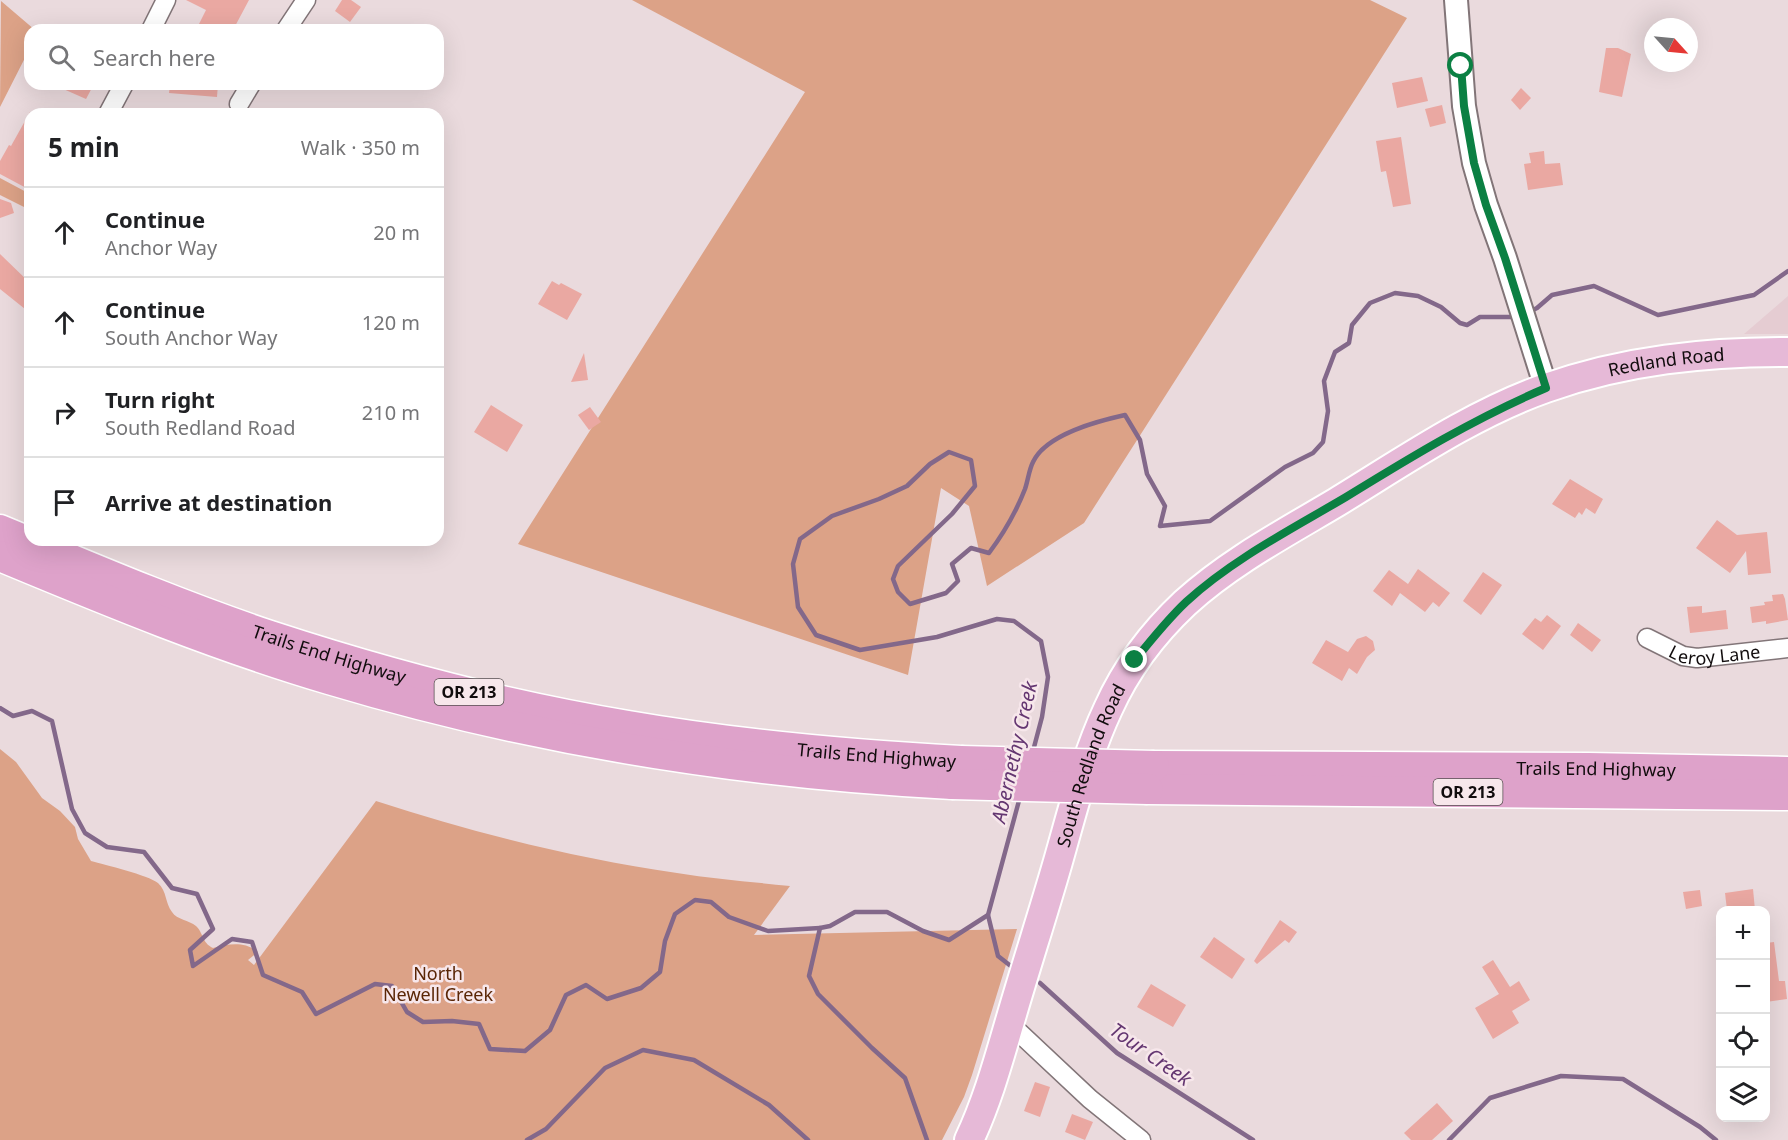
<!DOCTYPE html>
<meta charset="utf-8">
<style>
:root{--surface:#fff;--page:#f6f6f6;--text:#202124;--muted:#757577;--line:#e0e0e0}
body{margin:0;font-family:"Noto Sans",sans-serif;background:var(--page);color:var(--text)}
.controls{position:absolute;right:18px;bottom:18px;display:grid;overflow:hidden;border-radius:12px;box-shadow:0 6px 24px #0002}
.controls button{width:54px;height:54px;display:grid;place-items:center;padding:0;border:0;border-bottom:2px solid var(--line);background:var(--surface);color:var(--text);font:30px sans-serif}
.compass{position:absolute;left:1644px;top:18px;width:54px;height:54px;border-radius:50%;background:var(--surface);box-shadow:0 6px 24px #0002;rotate:117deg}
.stop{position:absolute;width:18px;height:18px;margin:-14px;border:4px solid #0b8043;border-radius:50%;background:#fff}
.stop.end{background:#0b8043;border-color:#fff;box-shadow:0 2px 6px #0008}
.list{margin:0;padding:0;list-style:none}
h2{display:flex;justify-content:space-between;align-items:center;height:78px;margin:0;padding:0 24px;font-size:26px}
h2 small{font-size:20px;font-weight:400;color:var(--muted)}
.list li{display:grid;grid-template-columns:39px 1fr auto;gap:18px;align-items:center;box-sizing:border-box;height:90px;padding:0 24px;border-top:2px solid var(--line)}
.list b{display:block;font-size:22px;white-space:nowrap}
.list p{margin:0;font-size:20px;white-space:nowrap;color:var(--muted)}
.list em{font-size:20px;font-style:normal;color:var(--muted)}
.icon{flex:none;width:33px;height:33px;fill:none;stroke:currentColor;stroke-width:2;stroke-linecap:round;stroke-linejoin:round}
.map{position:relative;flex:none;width:1788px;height:1140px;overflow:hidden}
.search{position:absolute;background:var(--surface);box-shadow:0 6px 24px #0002;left:24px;top:24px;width:420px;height:66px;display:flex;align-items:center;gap:15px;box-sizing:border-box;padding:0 21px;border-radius:18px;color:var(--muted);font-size:22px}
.panel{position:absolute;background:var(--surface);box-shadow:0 6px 24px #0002;left:24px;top:108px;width:420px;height:438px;border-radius:18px}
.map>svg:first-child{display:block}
.built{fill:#e5ccd2}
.forest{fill:#dca287}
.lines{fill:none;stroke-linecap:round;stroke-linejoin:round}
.stream{stroke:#83688a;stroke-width:4.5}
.building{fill:#eaa8a2}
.minor-casing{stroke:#827578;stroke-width:21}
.tertiary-casing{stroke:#827578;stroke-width:26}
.primary-casing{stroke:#fff;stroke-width:32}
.trunk-casing{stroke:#fff;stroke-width:33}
.minor{stroke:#fff;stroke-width:18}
.tertiary{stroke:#fff;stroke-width:22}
.primary{stroke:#e6b9d7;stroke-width:28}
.trunk{stroke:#dea2ca;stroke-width:30}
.trunk-bridge-casing{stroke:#fff;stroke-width:33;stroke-linecap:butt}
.trunk-bridge{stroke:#dea2ca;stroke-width:30}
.route{stroke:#0b8043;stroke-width:8}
.labels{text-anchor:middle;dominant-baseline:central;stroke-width:5;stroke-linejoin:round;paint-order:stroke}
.shield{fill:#f7e7eb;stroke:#564e50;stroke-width:1.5}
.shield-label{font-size:16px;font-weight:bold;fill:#110c0d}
.street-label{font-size:18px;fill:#110c0d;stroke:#f7e7eb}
.park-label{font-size:18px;fill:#5a2606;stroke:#f7e7eb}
.water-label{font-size:20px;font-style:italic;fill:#643671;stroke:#f7e7eb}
</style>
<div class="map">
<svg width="1788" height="1140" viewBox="0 0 1788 1140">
<rect width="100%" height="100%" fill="#eadadd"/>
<polygon class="built" points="1788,296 1788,334 1744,334"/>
<g class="forest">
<polygon points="632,0 1370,0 1407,18 1084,523 987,586 969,506 941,488 908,675 518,544 805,92"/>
<polygon points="1,1 35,30 30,30 30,48 0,107"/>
<polygon points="0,178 30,194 30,210 0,195"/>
<path d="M0,749L16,762L42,798L60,811L75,827L78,839L91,861C105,865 148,875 158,883C167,891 165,903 172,912C177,920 189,920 196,926C203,932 202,943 213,948C229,944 244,941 258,952L248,960L254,965L376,801C474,833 575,858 677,873C714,879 752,882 790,886L754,935L1017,929L972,1075L964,1097L942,1140H0Z"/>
</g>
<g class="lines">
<g class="stream">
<polyline points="1529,312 1537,308 1552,295 1594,286 1658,315 1754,295 1788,271"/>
<polyline points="0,708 13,716 32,711 52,721 72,809 85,833 107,847 144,852 172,888 197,894 213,929 190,950 193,966 232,939 252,942 263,975 302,992 316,1014 375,984 392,986 407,1012 423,1022 452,1021 479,1024 490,1049 525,1051 550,1030 566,995 586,985 607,999 641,988 660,972 665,941 675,914 695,900 711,902 729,917 768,931 820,928"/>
<path d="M1033,751L1042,717L1048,677L1041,641L1014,621L997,619L937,637L860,650L816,635L798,607L793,564L800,539L832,516L879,499L907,486L930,464L949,452L971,460L975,486L952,514L898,566L893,579L898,592L910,604L946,593L958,581L952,564L971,548L989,553C1004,533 1016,512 1025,489C1028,480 1029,470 1033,462C1046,434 1098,421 1125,415L1140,440L1147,474L1165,506L1160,526L1210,521L1285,467L1313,453L1323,442L1328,411L1324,381L1335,352L1349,343L1352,325L1370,303L1395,293L1418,296L1441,307L1460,323L1467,325L1480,317H1515"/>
<polyline points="988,915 998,956 1012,967"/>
<polyline points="1040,983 1117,1053 1253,1140"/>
<polyline points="527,1140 546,1129 605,1068 643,1050 694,1060 769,1105 808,1140"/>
<polyline points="927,1140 905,1078 872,1048 818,994 809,976 820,928 830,926 855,912 887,912 923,931 949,940 988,915 1020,797"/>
<polyline points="1449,1140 1490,1098 1561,1076 1623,1079 1700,1127 1716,1140"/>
</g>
</g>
<g class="building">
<polygon points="186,0 249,0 233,30 196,30 206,10"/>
<polygon points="342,0 351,0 361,7 350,22 335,11"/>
<polygon points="1606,48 1618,48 1631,54 1622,97 1599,92"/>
<polygon points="1422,77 1428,101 1397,108 1392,83"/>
<polygon points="52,84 94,84 86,99"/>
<polygon points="170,84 218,84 217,97 169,93"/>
<polygon points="1521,88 1531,98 1520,110 1511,100"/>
<polygon points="1442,105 1446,123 1430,127 1425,109"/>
<polygon points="30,112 30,190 0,174 0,161 9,145 11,146"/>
<polygon points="1401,137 1411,204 1393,207 1386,171 1381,172 1376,141"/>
<polygon points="1544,151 1545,164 1560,163 1563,185 1528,190 1524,164 1531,163 1529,153"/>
<polygon points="0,199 11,203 14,213 0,218"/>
<polygon points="0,254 30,283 30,313 0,289"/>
<polygon points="552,281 559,285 561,283 582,294 567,320 538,304"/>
<polygon points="584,353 588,380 571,382"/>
<polygon points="491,405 523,425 507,452 474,432"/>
<polygon points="590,407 601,422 589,430 578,415"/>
<polygon points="1570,479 1603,499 1595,514 1586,508 1582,515 1579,512 1575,518 1552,504"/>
<polygon points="1717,520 1737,535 1767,532 1771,573 1748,575 1746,551 1730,573 1696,548"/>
<polygon points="1418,569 1450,593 1439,607 1433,602 1425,612 1400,593 1392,606 1373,591 1389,570 1408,584"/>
<polygon points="1483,572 1502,585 1481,615 1463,601"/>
<polygon points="1783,594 1785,599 1788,620 1766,624 1766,621 1752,623 1750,607 1765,605 1764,602 1773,601 1772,595"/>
<polygon points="1702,606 1702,613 1726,610 1728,629 1690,633 1687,607"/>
<polygon points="1547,615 1561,626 1543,650 1522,634 1535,618 1541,622"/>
<polygon points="1578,623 1601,640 1592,652 1570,635"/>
<polygon points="1366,636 1373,641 1375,650 1367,657 1357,674 1349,668 1342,681 1312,663 1326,640 1348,652 1357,639"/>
<polygon points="1753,889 1755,910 1727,910 1725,893"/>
<polygon points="1700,890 1702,906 1686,909 1683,892"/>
<polygon points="1280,920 1297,932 1289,943 1285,940 1257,964 1254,961"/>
<polygon points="1214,937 1245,959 1232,979 1200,957"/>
<polygon points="1774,942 1779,981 1785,981 1787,999 1766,1002 1766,943"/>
<polygon points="1493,960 1510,987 1519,981 1530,1000 1512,1011 1519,1023 1493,1039 1475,1008 1499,994 1482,967"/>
<polygon points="1151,984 1186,1005 1173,1027 1137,1007"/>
<polygon points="1035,1082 1050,1087 1040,1117 1024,1111"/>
<polygon points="1437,1103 1453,1121 1432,1140 1411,1140 1404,1133"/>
<polygon points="1072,1114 1093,1122 1085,1140 1065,1132"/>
</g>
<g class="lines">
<defs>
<g id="minor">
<polyline points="151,30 166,0"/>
<polyline points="286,30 306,0"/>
<polyline points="239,104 251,84"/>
<polyline points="108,114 124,84"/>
<path id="s1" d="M1647,638L1683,656L1697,658L1788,648"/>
<polyline points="1009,1023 1090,1099 1141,1140"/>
</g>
<polyline id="tertiary" points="1456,0 1464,106 1474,163 1486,205 1505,258 1546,388"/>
<g id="primary">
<path id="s2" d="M969,1140C987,1102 998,1062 1010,1021C1025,969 1042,917 1057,865C1072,813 1085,758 1108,709C1126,669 1153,633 1185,603C1230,562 1285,533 1337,502C1404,461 1472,414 1546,388C1625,360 1706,352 1788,352"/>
</g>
<g id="trunk">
<path id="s3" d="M0,530C89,567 178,605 270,636C386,674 507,706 628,726C738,745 849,755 961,761"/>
<path d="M0,556C108,601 217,646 329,679C532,740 741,773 952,784"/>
<path id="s4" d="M1154,766L1589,768L1788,772"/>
<polyline points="1148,789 1788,795"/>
</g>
</defs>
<use href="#minor" class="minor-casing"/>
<use href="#tertiary" class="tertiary-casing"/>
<use href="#primary" class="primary-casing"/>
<use href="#trunk" class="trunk-casing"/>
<use href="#minor" class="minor"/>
<use href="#tertiary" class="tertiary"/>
<use href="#primary" class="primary"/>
<use href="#trunk" class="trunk"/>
<defs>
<g id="trunk-bridge">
<polyline points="961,761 1154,766"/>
<polyline points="952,784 1148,789"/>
</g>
</defs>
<use href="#trunk-bridge" class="trunk-bridge-casing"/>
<use href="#trunk-bridge" class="trunk-bridge"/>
</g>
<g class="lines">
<path class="route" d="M1135,660C1151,640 1167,620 1186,602C1233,559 1292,529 1346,497C1411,457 1475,418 1546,388L1505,258L1486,205L1474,163L1464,106L1461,66"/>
</g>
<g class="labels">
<g class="shield">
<rect x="434.5" y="679" width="69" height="26" rx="4.5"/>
<rect x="1433.5" y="779" width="69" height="26" rx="4.5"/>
</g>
<g class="shield-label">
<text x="469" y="692">OR 213</text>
<text x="1468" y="792">OR 213</text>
</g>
<g class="street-label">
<text stroke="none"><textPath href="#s2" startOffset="1130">Redland Road</textPath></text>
<text stroke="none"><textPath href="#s1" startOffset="72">Leroy Lane</textPath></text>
<text stroke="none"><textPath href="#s3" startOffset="352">Trails End Highway</textPath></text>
<text stroke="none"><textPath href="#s3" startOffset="910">Trails End Highway</textPath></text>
<text stroke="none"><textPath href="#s2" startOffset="394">South Redland Road</textPath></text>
<text stroke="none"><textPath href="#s4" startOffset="442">Trails End Highway</textPath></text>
</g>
<g class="park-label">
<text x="438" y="973">North<tspan x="438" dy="21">Newell Creek</tspan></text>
</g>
<g class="water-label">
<text transform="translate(1014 752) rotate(-77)">Abernethy Creek</text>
<text transform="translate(1151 1054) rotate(35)">Tour Creek</text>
</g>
</g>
</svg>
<div class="controls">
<button>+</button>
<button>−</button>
<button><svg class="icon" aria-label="locate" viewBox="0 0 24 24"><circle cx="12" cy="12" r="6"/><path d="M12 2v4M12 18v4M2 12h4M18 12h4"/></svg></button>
<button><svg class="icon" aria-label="layers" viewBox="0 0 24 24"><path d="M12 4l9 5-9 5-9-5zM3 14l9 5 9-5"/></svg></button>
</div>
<svg class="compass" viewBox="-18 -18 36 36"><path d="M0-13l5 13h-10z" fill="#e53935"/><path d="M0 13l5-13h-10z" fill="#757577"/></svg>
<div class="stop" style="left:1461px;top:66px"></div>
<div class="stop end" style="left:1135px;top:660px"></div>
<div class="search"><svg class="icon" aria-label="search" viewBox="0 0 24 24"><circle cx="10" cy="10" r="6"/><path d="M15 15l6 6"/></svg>Search here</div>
<section class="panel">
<h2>5 min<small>Walk · 350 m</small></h2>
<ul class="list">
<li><svg class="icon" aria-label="ahead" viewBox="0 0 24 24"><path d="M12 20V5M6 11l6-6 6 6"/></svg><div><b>Continue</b><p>Anchor Way</p></div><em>20 m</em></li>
<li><svg class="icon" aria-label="ahead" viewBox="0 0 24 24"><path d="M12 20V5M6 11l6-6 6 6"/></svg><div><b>Continue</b><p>South Anchor Way</p></div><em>120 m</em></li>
<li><svg class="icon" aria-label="right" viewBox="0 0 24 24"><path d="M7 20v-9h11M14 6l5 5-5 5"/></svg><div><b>Turn right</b><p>South Redland Road</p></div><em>210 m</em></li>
<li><svg class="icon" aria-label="arrive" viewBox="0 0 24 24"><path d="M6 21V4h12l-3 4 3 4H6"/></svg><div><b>Arrive at destination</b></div></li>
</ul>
</section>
</div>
